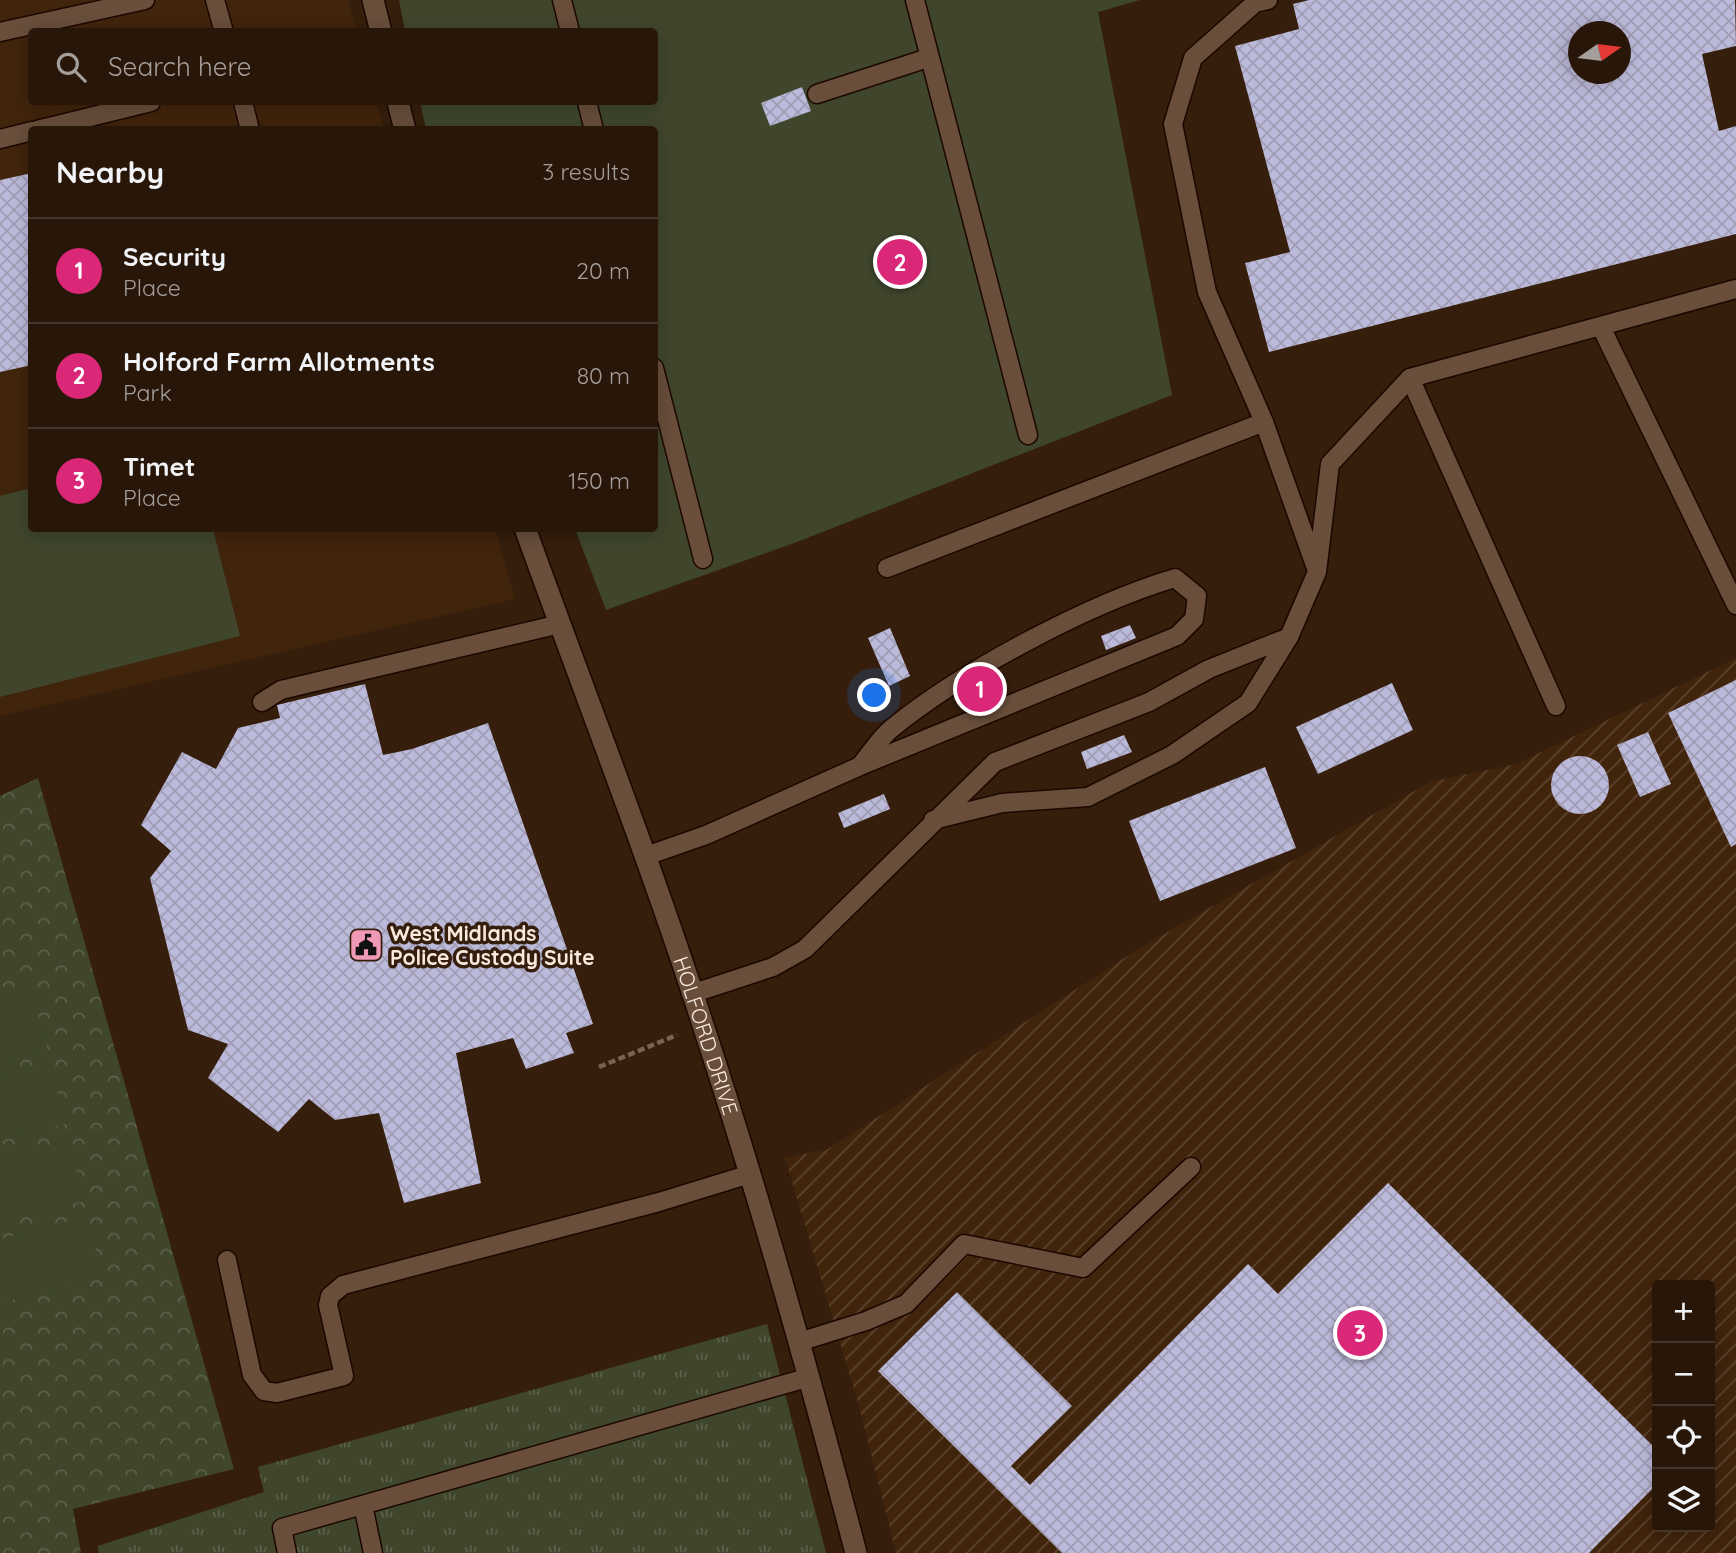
<!DOCTYPE html>
<meta charset="utf-8">
<style>
:root{--surface:#281609;--page:#301f12;--text:#f1f3f6;--muted:#a59f9c;--line:#44352a;--accent:#db2777}
body{margin:0;font-family:Quicksand,sans-serif;background:var(--page);color:var(--text)}
.controls{position:absolute;right:21px;bottom:21px;display:grid;overflow:hidden;border-radius:7px;box-shadow:0 4px 18px #0003}
.controls button{width:63px;height:63px;display:grid;place-items:center;padding:0;border:0;border-bottom:2px solid var(--line);background:var(--surface);color:var(--text);font:35px sans-serif}
.compass{position:absolute;left:1568px;top:21px;width:63px;height:63px;border-radius:50%;background:var(--surface);box-shadow:0 4px 18px #0003;rotate:76deg}
.you{position:absolute;left:875px;top:696px;width:24px;height:24px;margin:-18px;border:5px solid #fff;border-radius:50%;background:#1a73e8;box-shadow:0 0 0 10px #1a73e833}
.badge{display:grid;place-items:center;width:46px;height:46px;border-radius:50%;background:var(--accent);color:#fff;font-size:23px;font-weight:700}
.pin{position:absolute;translate:-50% -50%;border:4px solid #fff;box-shadow:0 2px 7px #0006}
.list{margin:0;padding:0;list-style:none}
h2{display:flex;justify-content:space-between;align-items:center;height:91px;margin:0;padding:0 28px;font-size:30px}
h2 small{font-size:23px;font-weight:400;color:var(--muted)}
.list li{display:grid;grid-template-columns:46px 1fr auto;gap:21px;align-items:center;box-sizing:border-box;height:105px;padding:0 28px;border-top:2px solid var(--line)}
.list b{display:block;font-size:26px;white-space:nowrap}
.list p{margin:0;font-size:23px;white-space:nowrap;color:var(--muted)}
.list em{font-size:23px;font-style:normal;color:var(--muted)}
.icon{flex:none;width:38px;height:38px;fill:none;stroke:currentColor;stroke-width:2;stroke-linecap:round;stroke-linejoin:round}
.map{position:relative;flex:none;width:1736px;height:1553px;overflow:hidden}
.search{position:absolute;background:var(--surface);box-shadow:0 4px 18px #0003;left:28px;top:28px;width:630px;height:77px;display:flex;align-items:center;gap:18px;box-sizing:border-box;padding:0 24px;border-radius:7px;color:var(--muted);font-size:26px}
.panel{position:absolute;background:var(--surface);box-shadow:0 4px 18px #0003;left:28px;top:126px;width:630px;height:406px;border-radius:7px}
.map>svg:first-child{display:block}
.industrial{fill:url(#industrial-furrows);fill-rule:evenodd}
.built{fill:#41240c}
.grass{fill:url(#grass-tufts)}
.park{fill:url(#park-crowns)}
.garden{fill:#3f462c}
.building{fill:url(#building-cross-hatch);fill-rule:evenodd}
.lines{fill:none;stroke-linecap:round;stroke-linejoin:round}
.lane-casing{stroke:#1c0700;stroke-width:21}
.street-casing{stroke:#1c0700;stroke-width:24}
.path{stroke:#786353;stroke-width:4.5;stroke-dasharray:7 3.5;stroke-linecap:butt}
.lane{stroke:#684e3b;stroke-width:18}
.street{stroke:#684e3b;stroke-width:21}
.labels{text-anchor:middle;dominant-baseline:central;stroke-width:7;stroke-linejoin:round;paint-order:stroke}
.poi-label{font-size:21px;font-weight:bold;fill:#fae9de;stroke:#351e0c;text-anchor:start}
.street-label{font-size:21px;fill:#fae9de;stroke:#351e0c}
</style>
<div class="map">
<svg width="1736" height="1553" viewBox="0 0 1736 1553">
<defs>
<pattern id="industrial-furrows" width="10" height="10" patternUnits="userSpaceOnUse" patternTransform="scale(1.75)"><rect width="10" height="10" fill="#41240c"/><path d="M-1 1l2-2M0 10L10 0M9 11l2-2" fill="none" stroke="#5d442f"/></pattern>
<pattern id="grass-tufts" width="24" height="20" patternUnits="userSpaceOnUse" patternTransform="scale(1.75)"><rect width="24" height="20" fill="#3f462c"/><path d="M3 7l-1-3M5 7V3M7 7l1-3M15 17l-1-3M17 17v-4M19 17l1-3" fill="none" stroke="#5c614a"/></pattern>
<pattern id="park-crowns" width="20" height="18" patternUnits="userSpaceOnUse" patternTransform="scale(1.75)"><rect width="20" height="18" fill="#3f462c"/><path d="M2 6a3 3 0 1 1 6 0M12 15a3 3 0 1 1 6 0" fill="none" stroke="#5c614a"/></pattern>
<pattern id="building-cross-hatch" width="8" height="8" patternUnits="userSpaceOnUse" patternTransform="scale(1.75)"><rect width="8" height="8" fill="#bcbada"/><path d="M0 0l8 8M0 8l8-8" fill="none" stroke="#a09db4"/></pattern>
</defs>
<rect width="100%" height="100%" fill="#351e0c"/>
<path class="industrial" d="M1736,658V1553H896L860,1410L785,1158L828,1149L1143,946L1430,782L1516,764ZM1657,1285H1710V1527H1657Z"/>
<polygon class="built" points="0,0 348,0 357,31 32,32 32,102 376,102 384,129 32,130 32,528 495,529 515,599 0,716"/>
<polygon class="grass" points="767,1324 826,1553 99,1553 98,1546 264,1492 258,1467"/>
<polygon class="park" points="38,778 234,1469 73,1509 81,1553 0,1553 0,796"/>
<g class="garden">
<polygon points="399,0 1140,0 1098,12 1172,395 797,542 606,610 575,529 654,528 654,130 426,129 420,102 654,102 654,32 405,31"/>
<polygon points="31,488 32,528 213,529 240,636 0,697 0,496"/>
<polygon points="32,990 47,1049 0,1061 0,998"/>
<polygon points="50,1064 66,1124 0,1141 0,1077"/>
<polygon points="69,1141 84,1201 0,1222 0,1159"/>
<polygon points="87,1217 103,1276 0,1303 0,1239"/>
</g>
<g class="building">
<path d="M1309,0H1735L1736,46L1702,54L1719,131L1736,126V234L1269,352L1245,263L1290,252L1235,46L1299,29L1293,4ZM1578,32H1620V74H1578Z"/>
<polygon points="802,87 811,111 770,126 761,103"/>
<polygon points="32,173 32,365 0,372 0,180"/>
<polygon points="1130,625 1136,638 1106,650 1101,636"/>
<polygon points="890,628 910,676 889,686 868,638"/>
<polygon points="985,680 990,692 975,698 971,686"/>
<polygon points="1736,680 1736,844 1731,847 1668,713"/>
<polygon points="1392,683 1413,730 1318,774 1296,727"/>
<polygon points="365,684 383,755 412,749 488,723 593,1024 566,1033 574,1053 526,1069 513,1038 456,1053 481,1183 404,1203 379,1113 335,1120 309,1099 278,1132 208,1078 228,1044 188,1030 150,878 171,851 141,825 182,752 216,769 238,728 280,718 277,705"/>
<polygon points="1648,732 1671,784 1640,797 1617,745"/>
<polygon points="1124,735 1132,752 1087,769 1081,752"/>
<circle cx="1580" cy="785" r="29"/>
<polygon points="1265,767 1296,848 1160,901 1129,821"/>
<polygon points="884,794 890,809 844,828 838,813"/>
<polygon points="1388,1183 1657,1450 1657,1484 1589,1553 1062,1553 878,1371 957,1292 1072,1406 1011,1466 1030,1485 1248,1264 1278,1294"/>
</g>
<g class="lines">
<defs>
<g id="lane">
<polyline points="215,0 224,32"/>
<polyline points="562,0 570,32"/>
<polyline points="915,0 1028,435"/>
<polyline points="1268,0 1255,3 1193,58 1173,124 1207,292 1264,422 1316,568"/>
<polyline points="0,32 145,0"/>
<polyline points="817,94 928,58"/>
<polyline points="243,102 250,130"/>
<polyline points="587,102 594,130"/>
<polyline points="37,130 151,102"/>
<polyline points="0,139 32,131"/>
<polyline points="1601,327 1736,605"/>
<polyline points="654,368 703,559"/>
<polyline points="1410,378 1556,706"/>
<polyline points="887,568 1264,422"/>
<polyline points="262,702 281,690 560,624"/>
<polyline points="933,820 1002,803 1088,797 1172,755 1248,703 1289,637 1317,572 1330,464 1410,378 1736,289"/>
<path d="M646,856L706,835L860,766L1177,636L1194,619L1197,596L1175,578C1088,604 962,671 891,729C880,738 870,754 860,766"/>
<polyline points="691,994 773,967 805,949 995,762 1149,702 1209,669 1289,637"/>
<polyline points="227,1260 252,1375 264,1391 277,1393 344,1376 328,1305 330,1296 343,1285 659,1202 750,1174"/>
<polyline points="799,1342 866,1321 906,1304 964,1244 1083,1268 1191,1167"/>
<polyline points="363,1505 373,1553"/>
<polyline points="287,1553 282,1528 810,1377"/>
</g>
<g id="street">
<polyline points="373,0 381,32"/>
<polyline points="398,102 405,130"/>
<path id="s1" d="M525,528C585,695 650,860 704,1028C761,1201 810,1377 856,1553"/>
</g>
</defs>
<use href="#lane" class="lane-casing"/>
<use href="#street" class="street-casing"/>
<polyline class="path" points="599,1067 677,1035"/>
<use href="#lane" class="lane"/>
<use href="#street" class="street"/>
</g>
<defs>
<symbol id="civic-square" viewBox="-11 -11 22 22"><rect x="-9" y="-9" width="18" height="18" rx="4" fill="#f09ab7" stroke="#351e0c"/><path d="M-.6-6.5H3V-4.5H.6V-3L4-1V1h2V6H-6V1h2V-1L-.6-3ZM-1.2 2.5V6h2.4V2.5Z" fill="#111"/></symbol>
</defs>
<g fill-rule="evenodd">
<use href="#civic-square" x="347" y="926" width="38" height="38"/>
</g>
<g class="labels">
<g class="poi-label">
<text x="390" y="933">West Midlands<tspan x="390" dy="24">Police Custody Suite</tspan></text>
</g>
<g class="street-label">
<text stroke="none"><textPath href="#s1" startOffset="539">HOLFORD DRIVE</textPath></text>
</g>
</g>
</svg>
<div class="controls">
<button>+</button>
<button>−</button>
<button><svg class="icon" aria-label="locate" viewBox="0 0 24 24"><circle cx="12" cy="12" r="6"/><path d="M12 2v4M12 18v4M2 12h4M18 12h4"/></svg></button>
<button><svg class="icon" aria-label="layers" viewBox="0 0 24 24"><path d="M12 4l9 5-9 5-9-5zM3 14l9 5 9-5"/></svg></button>
</div>
<svg class="compass" viewBox="-18 -18 36 36"><path d="M0-13l5 13h-10z" fill="#e53935"/><path d="M0 13l5-13h-10z" fill="#a59f9c"/></svg>
<div class="you"></div>
<div class="pin badge" style="left:980px;top:689px">1</div>
<div class="pin badge" style="left:900px;top:262px">2</div>
<div class="pin badge" style="left:1360px;top:1333px">3</div>
<div class="search"><svg class="icon" aria-label="search" viewBox="0 0 24 24"><circle cx="10" cy="10" r="6"/><path d="M15 15l6 6"/></svg>Search here</div>
<section class="panel">
<h2>Nearby<small>3 results</small></h2>
<ul class="list">
<li><span class="badge">1</span><div><b>Security</b><p>Place</p></div><em>20 m</em></li>
<li><span class="badge">2</span><div><b>Holford Farm Allotments</b><p>Park</p></div><em>80 m</em></li>
<li><span class="badge">3</span><div><b>Timet</b><p>Place</p></div><em>150 m</em></li>
</ul>
</section>
</div>
